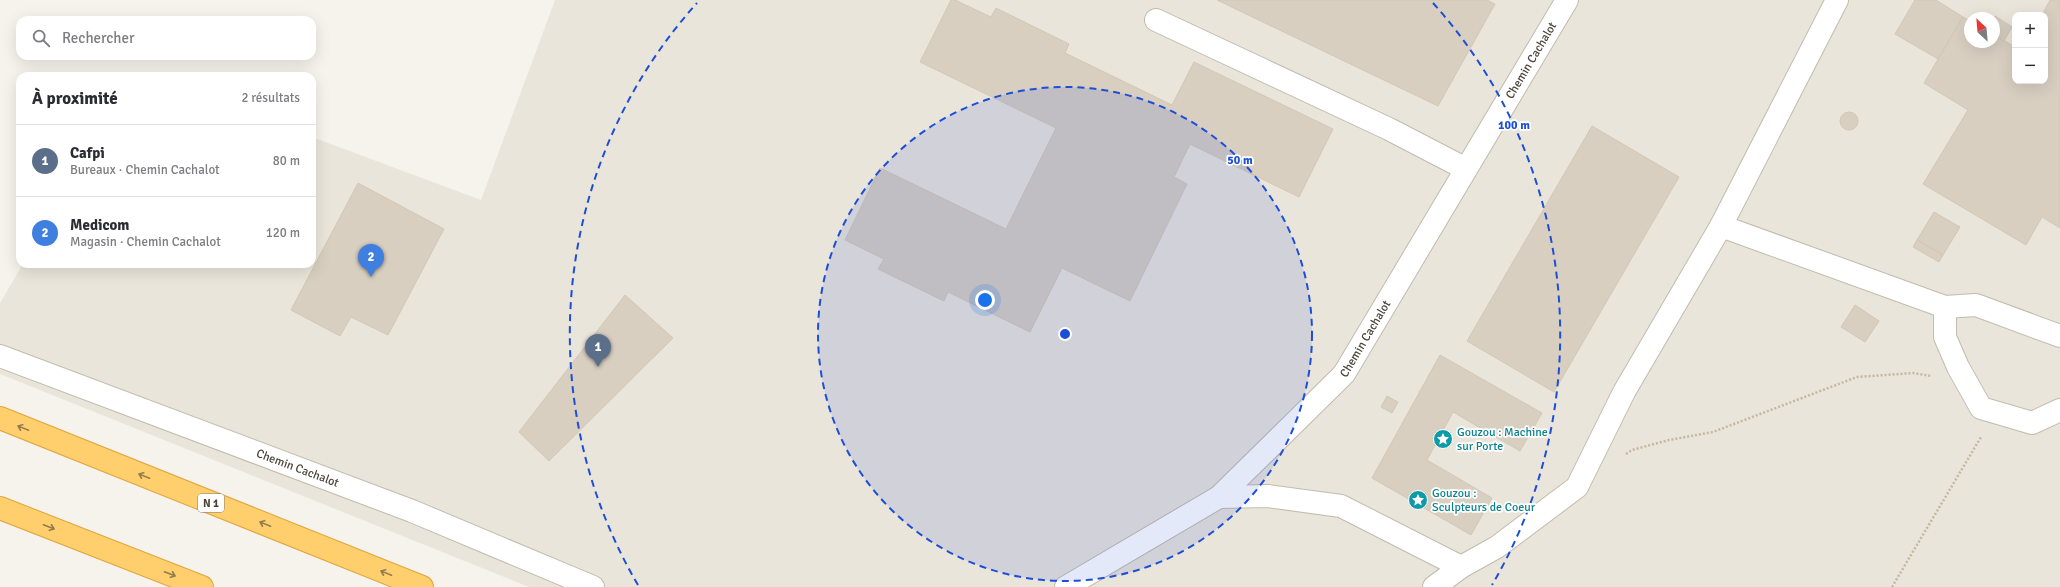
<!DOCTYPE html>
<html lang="fr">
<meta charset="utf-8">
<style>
:root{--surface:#fff;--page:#f7f7f7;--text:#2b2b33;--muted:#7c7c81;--line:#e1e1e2;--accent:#1a73e8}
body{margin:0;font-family:Signika,sans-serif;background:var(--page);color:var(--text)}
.controls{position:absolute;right:12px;top:12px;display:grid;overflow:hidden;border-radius:8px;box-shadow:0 4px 16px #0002}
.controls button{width:36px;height:36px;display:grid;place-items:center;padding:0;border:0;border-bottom:1px solid var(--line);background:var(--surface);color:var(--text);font:20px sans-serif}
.compass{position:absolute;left:1964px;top:12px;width:36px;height:36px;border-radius:50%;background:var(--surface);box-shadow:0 4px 16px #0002;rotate:334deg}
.you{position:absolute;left:985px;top:300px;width:14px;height:14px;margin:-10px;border:3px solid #fff;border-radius:50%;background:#1a73e8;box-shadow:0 0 0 6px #1a73e833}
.badge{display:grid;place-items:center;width:26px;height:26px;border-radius:50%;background:var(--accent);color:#fff;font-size:13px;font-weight:700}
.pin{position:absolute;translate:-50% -33px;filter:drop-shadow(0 1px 2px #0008)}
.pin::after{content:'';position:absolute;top:21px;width:14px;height:12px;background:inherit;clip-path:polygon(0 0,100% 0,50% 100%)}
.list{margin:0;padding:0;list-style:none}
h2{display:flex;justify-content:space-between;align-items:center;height:52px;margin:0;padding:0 16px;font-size:17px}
h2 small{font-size:13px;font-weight:400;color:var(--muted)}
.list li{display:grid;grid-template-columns:26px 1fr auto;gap:12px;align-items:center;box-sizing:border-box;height:72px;padding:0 16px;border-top:1px solid var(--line)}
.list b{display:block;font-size:15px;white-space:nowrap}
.list p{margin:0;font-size:13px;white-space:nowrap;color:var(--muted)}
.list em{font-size:13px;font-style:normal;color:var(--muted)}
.icon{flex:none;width:22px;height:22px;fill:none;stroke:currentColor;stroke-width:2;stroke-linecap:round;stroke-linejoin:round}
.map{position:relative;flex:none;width:2060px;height:587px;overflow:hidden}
.search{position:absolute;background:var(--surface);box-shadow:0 4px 16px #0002;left:16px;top:16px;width:300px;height:44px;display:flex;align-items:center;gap:10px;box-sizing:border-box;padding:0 14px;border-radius:12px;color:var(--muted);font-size:15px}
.panel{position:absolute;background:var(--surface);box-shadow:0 4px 16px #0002;left:16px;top:72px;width:300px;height:196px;border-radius:12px}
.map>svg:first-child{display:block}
.residential{fill:#eae5da;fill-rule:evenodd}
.building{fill:#d8cfc1;stroke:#d3c7b4}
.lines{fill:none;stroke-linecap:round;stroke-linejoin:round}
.minor-casing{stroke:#c2bbae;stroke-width:24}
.highway-casing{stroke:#e0a43c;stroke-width:24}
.path{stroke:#c4b79f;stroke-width:2.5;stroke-dasharray:2 2;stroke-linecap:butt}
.minor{stroke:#fff;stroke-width:22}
.highway{stroke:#ffcf6e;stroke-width:22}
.oneway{stroke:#937c4e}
.ring{fill:none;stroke:#1d4ed8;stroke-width:2;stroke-dasharray:7 5}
.labels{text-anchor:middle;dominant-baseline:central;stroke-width:3.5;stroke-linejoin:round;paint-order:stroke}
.shield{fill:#fff;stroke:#817c74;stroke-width:1}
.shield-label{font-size:11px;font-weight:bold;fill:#4b4439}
.street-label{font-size:12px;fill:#4b4439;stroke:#fff}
.culture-label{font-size:12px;fill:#0d838f;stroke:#fff;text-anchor:start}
.centre{fill:#1d4ed8;stroke:#fff;stroke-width:2}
.ring-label{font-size:12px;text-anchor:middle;font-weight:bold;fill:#1d4ed8;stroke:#fff;stroke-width:3.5;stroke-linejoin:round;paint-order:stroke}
</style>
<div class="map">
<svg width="2060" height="587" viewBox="0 0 2060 587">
<rect width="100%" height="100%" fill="#f6f3ec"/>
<path class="residential" d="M555,0H2060V587H529L0,374V303L23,264H312V137L481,200ZM2015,15H2045V81H2015ZM1970,18H1994V42H1970Z"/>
<g class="building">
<polygon points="951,0 955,0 991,17 996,8 1069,44 1065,53 1172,105 1194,62 1333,129 1299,197 1190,144 1174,177 1187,184 1130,301 1062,268 1030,332 948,292 944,301 878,269 884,259 845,240 880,168 1006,229 1056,128 920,62"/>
<polygon points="1217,0 1487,0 1495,4 1438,106"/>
<polygon points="1915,0 1936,0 1963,17 1938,59 1895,34"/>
<polygon points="2050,0 2060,0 2060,228 2042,217 2026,245 1923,184 1968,110 1924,83 1963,17 1970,21 1970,42 1994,42 1994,35 2015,47 2015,81 2045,81 2045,15 2042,15"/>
<polygon points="1995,16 2012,27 2004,41 1994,35"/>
<circle cx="1849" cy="121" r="9"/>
<polygon points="1592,126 1679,177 1554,392 1467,341"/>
<polygon points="358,183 444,229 388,335 351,317 340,336 291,310"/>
<polygon points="1934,212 1960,227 1943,255 1917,240"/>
<polygon points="1917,240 1943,255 1939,262 1913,247"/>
<polygon points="625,295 673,338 549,461 519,432"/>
<polygon points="1855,305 1879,321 1865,342 1841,327"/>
<polygon points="1440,355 1542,413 1520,451 1453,412 1427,460 1492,498 1471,535 1372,478"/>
<polygon points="1387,396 1398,402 1392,413 1381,407"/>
</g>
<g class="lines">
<defs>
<g id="minor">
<polyline points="1156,20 1389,129 1466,169"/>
<polyline points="1721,226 1945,307 1976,305 2060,336"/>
<polyline points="1945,307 1945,337 1958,367 1981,408 2032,423 2060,410"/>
<path id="s1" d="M0,356L412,511L593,587"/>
<polyline points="1219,497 1268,496 1341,506 1461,567 1497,547 1577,487 1624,392 1721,226 1837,0"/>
<path id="s2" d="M1066,587L1219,497L1344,374L1567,0"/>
<polyline points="1434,587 1461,567"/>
</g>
<g id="highway">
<polyline points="0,418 422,587"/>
<polyline points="0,508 202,587"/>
</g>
</defs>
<use href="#minor" class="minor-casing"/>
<use href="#highway" class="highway-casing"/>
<g class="path">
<polyline points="1626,454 1632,450 1669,440 1713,432 1857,377 1913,373 1931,376"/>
<polyline points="1892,587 1981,437"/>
</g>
<use href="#minor" class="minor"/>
<use href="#highway" class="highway"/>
</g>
<defs><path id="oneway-shaft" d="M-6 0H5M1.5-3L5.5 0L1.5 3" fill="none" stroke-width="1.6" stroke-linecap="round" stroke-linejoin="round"/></defs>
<g class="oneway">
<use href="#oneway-shaft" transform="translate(23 428) rotate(-158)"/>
<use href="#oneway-shaft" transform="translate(144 476) rotate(-158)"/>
<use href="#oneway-shaft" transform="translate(265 524) rotate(-158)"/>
<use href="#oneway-shaft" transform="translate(49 527) rotate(21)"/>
<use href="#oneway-shaft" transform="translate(386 573) rotate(-158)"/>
<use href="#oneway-shaft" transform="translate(170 574) rotate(21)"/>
</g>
<circle cx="1065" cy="334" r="247" fill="#1d4ed8" fill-opacity=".12"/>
<g class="ring">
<circle cx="1065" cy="334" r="247"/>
<path d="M638 585A495 495 0 0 1 697 3M1433 3A495 495 0 0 1 1492 585"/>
</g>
<defs>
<symbol id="sight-disc" viewBox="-11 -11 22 22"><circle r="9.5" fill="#0f9aa8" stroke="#fff"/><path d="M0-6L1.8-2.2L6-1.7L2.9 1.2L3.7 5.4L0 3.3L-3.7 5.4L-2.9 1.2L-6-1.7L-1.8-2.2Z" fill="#fff"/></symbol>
</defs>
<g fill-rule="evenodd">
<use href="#sight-disc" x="1432" y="428" width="22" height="22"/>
<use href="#sight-disc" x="1407" y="489" width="22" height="22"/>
</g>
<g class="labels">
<rect class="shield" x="198" y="494" width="26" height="18" rx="3"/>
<g class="shield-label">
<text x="211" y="503">N 1</text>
</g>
<g class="street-label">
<text stroke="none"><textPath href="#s2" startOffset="718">Chemin Cachalot</textPath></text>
<text stroke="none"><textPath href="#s2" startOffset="394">Chemin Cachalot</textPath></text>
<text stroke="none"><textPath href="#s1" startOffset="318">Chemin Cachalot</textPath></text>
</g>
<g class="culture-label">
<text x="1457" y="432">Gouzou : Machine<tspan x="1457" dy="14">sur Porte</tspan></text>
<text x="1432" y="493">Gouzou :<tspan x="1432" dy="14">Sculpteurs de Coeur</tspan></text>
</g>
</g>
<circle cx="1065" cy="334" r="6" class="centre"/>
<g class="ring-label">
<text x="1514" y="129">100 m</text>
<text x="1240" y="164">50 m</text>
</g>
</svg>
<div class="controls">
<button>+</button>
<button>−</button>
</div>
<svg class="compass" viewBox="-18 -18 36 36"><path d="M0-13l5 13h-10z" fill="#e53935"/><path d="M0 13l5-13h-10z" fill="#7c7c81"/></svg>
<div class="you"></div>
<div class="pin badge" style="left:598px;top:367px;background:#5c6f8a">1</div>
<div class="pin badge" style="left:371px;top:277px;background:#3f7fe0">2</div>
<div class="search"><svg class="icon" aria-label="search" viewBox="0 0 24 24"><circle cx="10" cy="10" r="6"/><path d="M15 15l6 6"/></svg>Rechercher</div>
<section class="panel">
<h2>À proximité<small>2 résultats</small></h2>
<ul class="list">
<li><span class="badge" style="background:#5c6f8a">1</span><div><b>Cafpi</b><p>Bureaux · Chemin Cachalot</p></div><em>80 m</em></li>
<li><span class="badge" style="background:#3f7fe0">2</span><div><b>Medicom</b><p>Magasin · Chemin Cachalot</p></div><em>120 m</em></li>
</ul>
</section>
</div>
